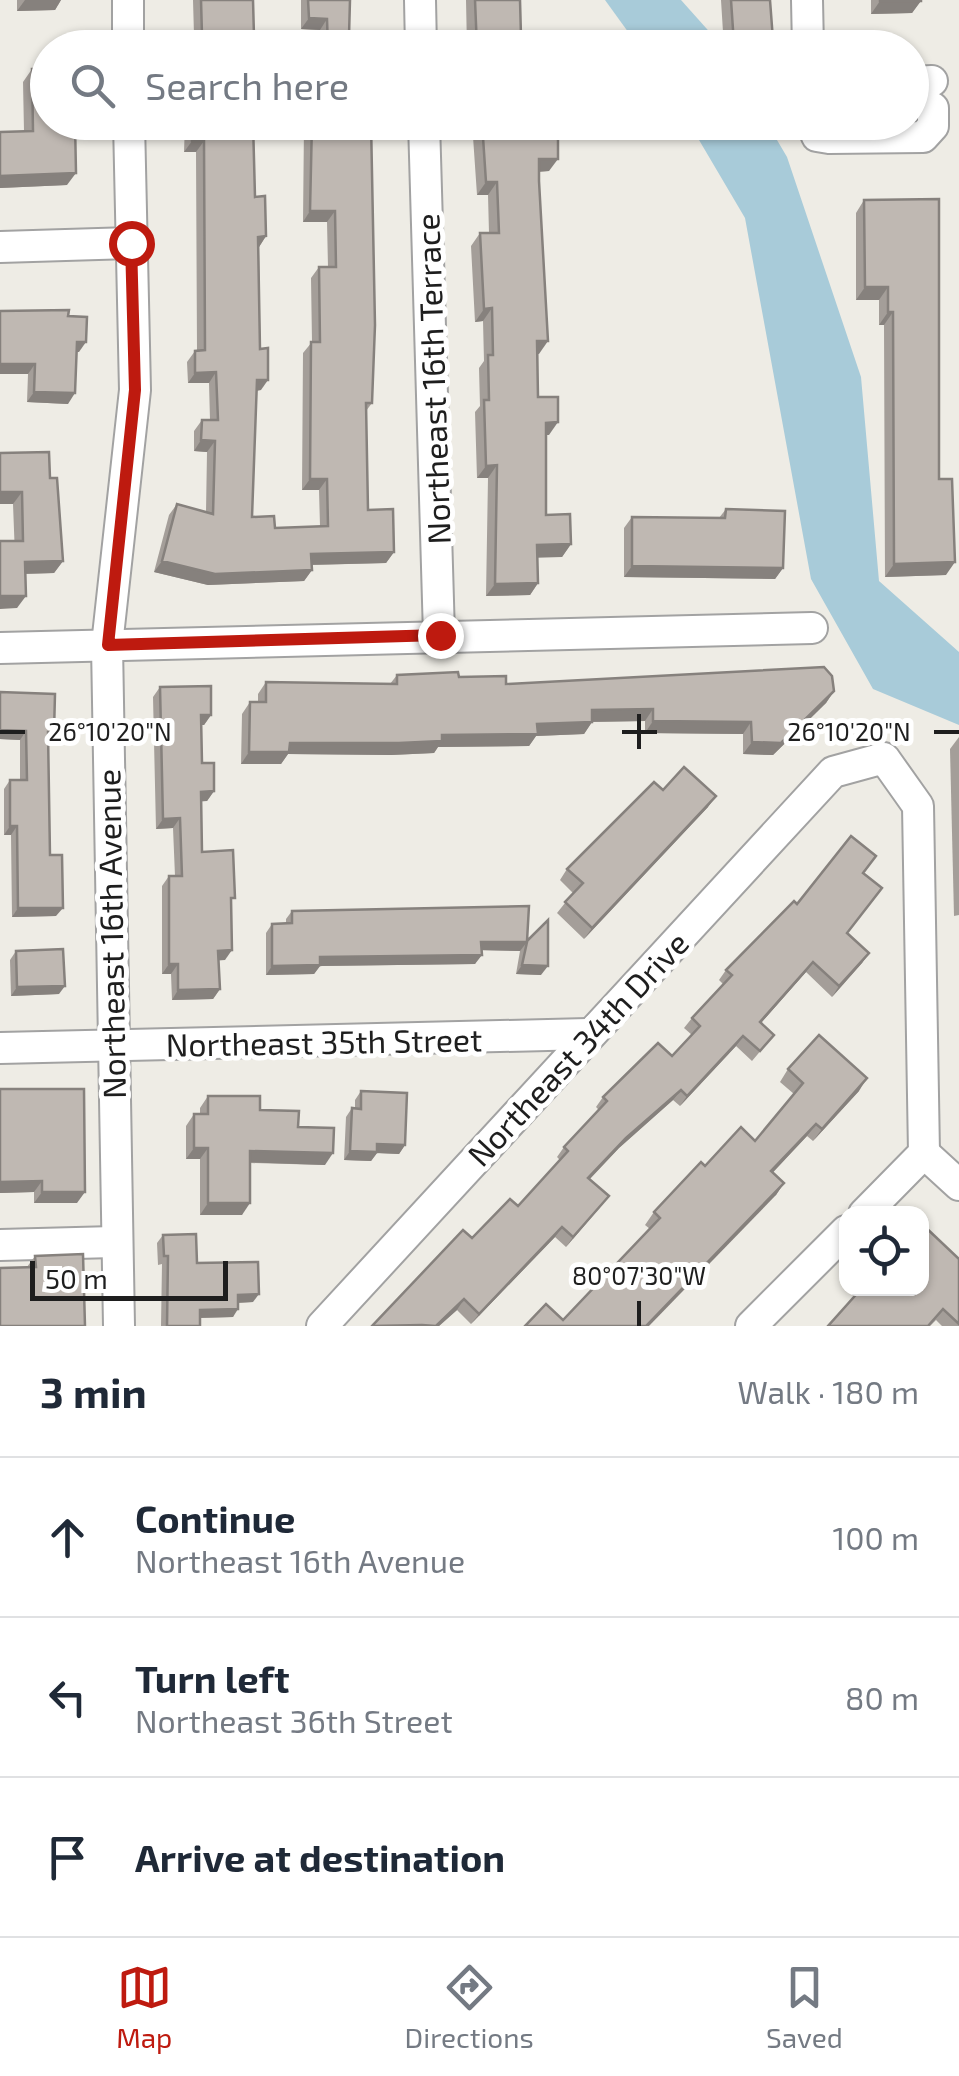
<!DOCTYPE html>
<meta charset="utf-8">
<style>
:root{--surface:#fff;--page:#f6f6f7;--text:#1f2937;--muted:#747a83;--line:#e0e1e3;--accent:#be1a0f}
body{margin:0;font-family:"Exo 2",sans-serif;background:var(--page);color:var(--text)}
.controls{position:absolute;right:30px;bottom:30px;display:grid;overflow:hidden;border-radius:20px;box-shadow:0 2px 8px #0004}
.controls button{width:90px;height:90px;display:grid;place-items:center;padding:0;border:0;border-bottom:2px solid var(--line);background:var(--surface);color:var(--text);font:50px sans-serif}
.scale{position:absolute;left:30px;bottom:25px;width:198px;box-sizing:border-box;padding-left:10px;border:5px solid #1e1e1e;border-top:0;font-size:28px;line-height:35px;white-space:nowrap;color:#1e1e1e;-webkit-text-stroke:8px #fff;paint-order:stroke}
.stop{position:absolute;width:30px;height:30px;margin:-22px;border:8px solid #be1a0f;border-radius:50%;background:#fff}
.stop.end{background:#be1a0f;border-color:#fff;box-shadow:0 2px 10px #0008}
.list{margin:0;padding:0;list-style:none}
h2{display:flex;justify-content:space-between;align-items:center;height:130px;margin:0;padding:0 40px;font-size:42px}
h2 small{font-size:32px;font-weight:400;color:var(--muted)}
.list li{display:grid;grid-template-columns:65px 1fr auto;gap:30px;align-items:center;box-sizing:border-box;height:160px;padding:0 40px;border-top:2px solid var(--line)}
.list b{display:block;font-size:38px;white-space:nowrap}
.list p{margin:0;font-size:32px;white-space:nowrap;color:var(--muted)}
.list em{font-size:32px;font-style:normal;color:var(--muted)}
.icon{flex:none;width:55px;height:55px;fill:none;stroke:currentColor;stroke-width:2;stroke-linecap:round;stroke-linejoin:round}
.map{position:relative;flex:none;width:959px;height:1326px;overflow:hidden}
.search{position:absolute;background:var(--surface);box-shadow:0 2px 8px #0004;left:30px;right:30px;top:30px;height:110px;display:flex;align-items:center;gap:25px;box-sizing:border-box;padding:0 35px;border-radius:55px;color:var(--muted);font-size:38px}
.sheet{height:610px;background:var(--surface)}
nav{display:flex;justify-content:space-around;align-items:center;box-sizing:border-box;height:140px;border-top:2px solid var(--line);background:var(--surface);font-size:28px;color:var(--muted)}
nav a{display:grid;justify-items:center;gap:5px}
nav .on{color:var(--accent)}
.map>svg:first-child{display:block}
.water{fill:#a8cbd9}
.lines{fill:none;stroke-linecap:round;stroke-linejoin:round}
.minor-casing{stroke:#a2a2a2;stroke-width:34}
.minor{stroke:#fff;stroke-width:30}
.wall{fill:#a49e99}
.shaded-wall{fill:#86817d}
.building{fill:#bfb8b2;stroke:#86817d;stroke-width:2.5}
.route{stroke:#be1a0f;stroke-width:12}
.ticks{fill:none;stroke:#1e1e1e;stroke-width:4}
.labels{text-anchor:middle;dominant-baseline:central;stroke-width:10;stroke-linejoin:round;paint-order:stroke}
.street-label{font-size:32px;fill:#1e1e1e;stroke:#fff}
.ticks-label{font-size:25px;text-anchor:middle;fill:#1e1e1e;stroke:#fff;stroke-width:10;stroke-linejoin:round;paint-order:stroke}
</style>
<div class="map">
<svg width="959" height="1326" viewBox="0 0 959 1326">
<rect width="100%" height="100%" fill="#eeece5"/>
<g class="water">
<polygon points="605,0 681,0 723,47 639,47"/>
<polygon points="689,123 767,123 787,157 861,377 879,581 959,652 959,725 873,689 811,579 745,218"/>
</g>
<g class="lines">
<defs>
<g id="minor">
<polyline points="128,0 128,48"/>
<polyline points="420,0 421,48"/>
<polyline points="807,0 808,48"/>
<polyline points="912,82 932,81"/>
<polyline points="424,122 439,635"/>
<polyline points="811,122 817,136 829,138 923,137 933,126 933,108"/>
<polyline points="0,247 131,243"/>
<polyline points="0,648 812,628"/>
<polyline points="0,1048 588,1034"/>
<polyline points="924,1153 959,1185"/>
<polyline points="0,1245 114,1242"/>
<polyline points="119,1326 107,645 135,390 129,122"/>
<polyline points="322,1326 833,772 884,758 918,806 924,1153 864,1214"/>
<polyline points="751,1326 846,1231"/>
</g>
</defs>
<use href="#minor" class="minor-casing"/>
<use href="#minor" class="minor"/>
</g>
<g class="wall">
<polygon points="17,0 61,0 55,10 17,11"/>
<polygon points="193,0 253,0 254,36 261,48 183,48 190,35 194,35"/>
<polygon points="301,0 350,0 349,36 371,48 320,48 320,30 301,29"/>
<polygon points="466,0 520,0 521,36 544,48 467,48"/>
<polygon points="721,0 770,0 773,40 768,48 724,48"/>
<polygon points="871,0 921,0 912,13 871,14"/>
<polygon points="32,69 67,185 0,188 0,132 24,131 23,82"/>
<polygon points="185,122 253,122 255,197 266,236 259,247 261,390 257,391 252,517 275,528 320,526 319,490 302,490 303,353 312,342 311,278 319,267 328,267 327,222 303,222 304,124 371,122 372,403 366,411 368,510 394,552 386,563 311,565 312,570 304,581 208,585 154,572 169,515 177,504 206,512 207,452 194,451 194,431 202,420 210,420 209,383 188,383 187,362 195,351 197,351 196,152 184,152"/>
<polygon points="472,122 558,122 549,171 539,172 538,397 549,435 546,435 546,515 571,544 562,557 538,557 538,583 530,595 486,596 488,478 477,478 475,412 480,406 479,368 484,361 483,321 475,322 471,246 480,233 489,233 488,195 477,195"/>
<polygon points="864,200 939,479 946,575 885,577 884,325 879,325 879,300 856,300 856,213"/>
<polygon points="0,311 68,316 79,352 76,352 68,404 27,402 28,374 0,374"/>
<polygon points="0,453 50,478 63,561 54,573 25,574 17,608 13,504"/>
<polygon points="726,509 783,568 775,579 624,577 624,528 632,517 719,518"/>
<polygon points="397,675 459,677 506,684 834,691 826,703 773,755 743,754 743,734 645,733 645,721 592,722 584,734 536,736 529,746 438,747 434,753 391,755 288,754 281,764 241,764 242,714 250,702 258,702 258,694 266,682 390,684"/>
<polygon points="160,687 211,715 204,725 201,725 202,763 214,791 207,801 202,801 202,852 231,903 225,960 219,960 220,989 213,999 172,1000 171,974 162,974 162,886 169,876 175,876 173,828 156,829 153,697"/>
<polygon points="0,692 48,739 50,855 56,916 12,917 11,835 4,835 4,789 10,780 20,780 20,740 0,739"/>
<polygon points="959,737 959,915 954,916 950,749"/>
<polygon points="663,790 708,807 584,939 557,913 573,893 560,880 567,869"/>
<polygon points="864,873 875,898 847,933 869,953 862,963 832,997 806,972 761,1023 774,1035 752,1061 736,1046 680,1106 673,1100 619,1148 590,1179 609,1196 566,1247 555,1237 471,1324 457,1310 439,1326 372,1326 472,1238 518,1206 560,1160 557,1157 564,1147 599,1110 596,1107 603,1097 672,1056 692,1035 684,1028 692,1018 723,984 719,980 726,970 797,904"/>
<polygon points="292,911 527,941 541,975 516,974 520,951 481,950 475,964 320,966 314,974 266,975 266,933 272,924 286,924 286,919"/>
<polygon points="16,951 59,994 11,996 10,960"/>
<polygon points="788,1069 859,1091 813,1141 807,1136 773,1172 784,1183 776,1195 563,1320 650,1229 645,1225 654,1212 705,1166 755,1141 794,1094 780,1082"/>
<polygon points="0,1089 77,1203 34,1203 34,1192 0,1193"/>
<polygon points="361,1091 405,1145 399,1154 377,1153 371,1161 344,1160 346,1117 352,1108 355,1108 355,1100"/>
<polygon points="208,1096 260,1110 298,1127 325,1165 250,1163 242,1215 200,1215 200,1159 186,1159 186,1126 194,1114 200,1114 200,1108"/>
<polygon points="163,1235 197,1263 253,1302 238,1303 233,1317 200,1318 200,1326 161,1326 162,1264 158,1265 157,1243"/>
<polygon points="35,1256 85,1326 27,1267"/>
<polygon points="959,1259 959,1326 942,1326 936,1320 930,1326 828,1326"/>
</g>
<g class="shaded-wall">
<polygon points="25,0 61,0 55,10 17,11"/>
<polygon points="880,1 921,1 912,13 871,14"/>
<polygon points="309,18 327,19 320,30 301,29"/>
<polygon points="773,40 768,48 731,48 734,44"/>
<polygon points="192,141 204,141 196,152 184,152"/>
<polygon points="539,159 558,159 549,171 530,172"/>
<polygon points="76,173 67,185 0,188 0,176"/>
<polygon points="486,182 497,182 488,195 477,195"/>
<polygon points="310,211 335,211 327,222 303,222"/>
<polygon points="266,236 259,247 258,237"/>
<polygon points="865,287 888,287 879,300 856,300"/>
<polygon points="492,308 483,321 475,322 484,309"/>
<polygon points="888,312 893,312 884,325 879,325"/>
<polygon points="537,341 548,341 539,354 528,354"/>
<polygon points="77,342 86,342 79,352 70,352"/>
<polygon points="0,364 35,364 28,374 0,374"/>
<polygon points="216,372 209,383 188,383 195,373"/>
<polygon points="257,380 268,380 261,390 249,391"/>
<polygon points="34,392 75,393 68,404 27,402"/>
<polygon points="558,422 549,435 537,435 546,423"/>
<polygon points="201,440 215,441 207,452 194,451"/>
<polygon points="497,465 488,478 477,478 486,466"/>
<polygon points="310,479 327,479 319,490 302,490"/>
<polygon points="0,492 22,492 13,504 0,504"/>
<polygon points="571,544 562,557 528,558 537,545"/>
<polygon points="394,552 386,563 304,565 311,554"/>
<polygon points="63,561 54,573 16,574 25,562"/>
<polygon points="162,561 312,570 304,581 208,585 154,572"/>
<polygon points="955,562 946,575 885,577 894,564"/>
<polygon points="632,566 783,568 775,579 624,577"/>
<polygon points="538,583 530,595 486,596 495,584"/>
<polygon points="0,596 26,596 17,608 0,609"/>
<polygon points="834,691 826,703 773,755 743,754 752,742"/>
<polygon points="653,709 645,721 583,722 592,710"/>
<polygon points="201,715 211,715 204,725 194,725"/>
<polygon points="653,721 751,722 743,734 645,733"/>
<polygon points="592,722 584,734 536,736 529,746 438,747 434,753 391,755 288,754 281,764 241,764 249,752 290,743 442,735 537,724"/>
<polygon points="0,730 26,731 20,740 0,739"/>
<polygon points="214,791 207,801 194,802 201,792"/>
<polygon points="716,796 708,807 584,939 592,928"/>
<polygon points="180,818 173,828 156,829 163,819"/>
<polygon points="10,826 17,826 11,835 4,835"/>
<polygon points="18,908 63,908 56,916 12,917"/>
<polygon points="481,942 527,942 520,951 475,950"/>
<polygon points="232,950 225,960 211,961 218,951"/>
<polygon points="869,953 862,963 832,997 839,986"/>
<polygon points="482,955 475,964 320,966 314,974 266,975 272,966 320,957"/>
<polygon points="813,962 806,972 753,1032 760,1022"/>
<polygon points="169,964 178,964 171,974 162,974"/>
<polygon points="522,965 548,966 541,975 516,974"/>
<polygon points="65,986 59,994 11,996 17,987"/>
<polygon points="220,989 213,999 172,1000 178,990"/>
<polygon points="743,1036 736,1046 680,1106 687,1096"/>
<polygon points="867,1078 859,1091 813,1141 822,1129"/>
<polygon points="681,1090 673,1100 619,1148 581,1188 588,1178 626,1138"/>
<polygon points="816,1124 807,1136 763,1183 771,1171"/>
<polygon points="377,1144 405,1145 399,1154 377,1153 371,1161 344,1160 350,1151"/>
<polygon points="194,1148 208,1148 200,1159 186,1159"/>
<polygon points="250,1151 333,1153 325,1165 242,1162"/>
<polygon points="42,1181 34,1192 0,1193 0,1182"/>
<polygon points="784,1183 776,1195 649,1326 646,1326"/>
<polygon points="42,1192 85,1192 77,1203 34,1203"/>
<polygon points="609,1196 601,1206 566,1247 573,1237"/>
<polygon points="208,1203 250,1203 242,1215 200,1215"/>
<polygon points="562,1227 555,1237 471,1324 479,1314"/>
<polygon points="259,1294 253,1302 232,1303 238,1295"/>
<polygon points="464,1299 457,1310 439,1326 436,1326"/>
<polygon points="238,1309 233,1317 195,1318 200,1310"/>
</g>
<g class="building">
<polygon points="201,0 253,0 254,36 261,36 261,48 190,48 190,35 202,35"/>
<polygon points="308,0 350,0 349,36 371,36 371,48 328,48 327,19 309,18"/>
<polygon points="475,0 520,0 521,36 544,36 544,48 477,48"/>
<polygon points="731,0 770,0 773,40 734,44"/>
<rect x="880" y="0" width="41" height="1"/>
<polygon points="32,69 48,69 48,122 75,122 76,173 0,176 0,132 33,131"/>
<polygon points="191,122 253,122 255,197 265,196 266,236 258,237 260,349 268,348 268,380 257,380 252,517 274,516 275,528 328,526 327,479 310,479 311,342 320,342 319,267 336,267 335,211 310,211 312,122 371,122 375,325 372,403 366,403 368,510 393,509 394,552 311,554 312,570 215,574 162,561 177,504 213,514 215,441 201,440 202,420 218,420 216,372 195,373 195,351 205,350 204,141 192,141"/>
<polygon points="482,122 558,122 558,159 539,159 539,181 548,341 537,341 538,397 558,397 558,422 546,423 546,515 570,514 571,544 537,545 538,583 495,584 497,465 486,466 484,400 489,400 488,355 493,355 492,308 484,309 480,233 499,233 497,182 486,182"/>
<polygon points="939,199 939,479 952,479 955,562 894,564 893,312 888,312 888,287 865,287 864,200"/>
<polygon points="69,310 68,316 87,317 86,342 77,342 75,393 34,392 35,364 0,364 0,311"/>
<polygon points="49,452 50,478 57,478 63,561 25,562 26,596 0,596 0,541 23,541 22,492 0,492 0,453"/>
<polygon points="726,509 785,511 783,568 632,566 632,517 725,518"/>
<polygon points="824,667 832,676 834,691 781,743 752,742 751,722 653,721 653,709 592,710 592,722 537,724 538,734 442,735 442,741 399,743 290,743 289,752 249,752 250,702 266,702 266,682 397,684 397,675 458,672 459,677 506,676 506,684"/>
<polygon points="211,686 211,715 201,715 202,763 214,763 214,791 201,792 202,852 233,850 235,898 231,898 232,950 218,951 220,989 178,990 178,964 169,964 169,876 182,876 180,818 163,819 160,687"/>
<polygon points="0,692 55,694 54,732 48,732 50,855 62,855 63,908 18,908 17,826 10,826 10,780 27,780 26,731 0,730"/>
<polygon points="684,767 716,796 592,928 565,902 583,883 567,869 654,782 663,790"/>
<polygon points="851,836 876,856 863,873 882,888 847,933 869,953 839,986 813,962 760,1022 774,1035 760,1051 743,1036 687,1096 681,1090 626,1138 588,1178 609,1196 573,1237 562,1227 479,1314 464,1299 436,1326 422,1325 372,1326 463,1230 472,1238 510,1199 518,1206 568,1151 564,1147 607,1101 603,1097 658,1043 672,1056 700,1026 692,1018 732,975 726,970 794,901 797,904"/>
<polygon points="529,906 527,941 548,920 548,966 522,965 527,942 481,942 482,955 320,957 320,965 272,966 272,924 292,923 292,911"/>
<polygon points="63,949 65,986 17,987 16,951"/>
<polygon points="819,1035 867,1078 822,1129 816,1124 771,1171 784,1183 646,1326 525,1326 546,1304 563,1320 660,1218 654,1212 701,1162 705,1166 741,1127 755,1141 803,1083 788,1069"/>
<polygon points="0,1089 84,1089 85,1192 42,1192 42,1181 0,1182"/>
<polygon points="361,1091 407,1093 405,1145 377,1144 377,1152 350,1151 352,1108 361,1109"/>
<polygon points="208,1096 260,1096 260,1110 299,1111 298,1127 334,1128 333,1153 250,1151 250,1203 208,1203 208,1148 194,1148 194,1114 208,1114"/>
<polygon points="922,1224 959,1259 959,1324 943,1309 928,1326 828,1326 862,1288 922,1288"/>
<polygon points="196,1234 197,1263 258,1262 259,1294 238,1295 238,1309 200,1310 200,1326 167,1326 168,1256 164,1256 163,1235"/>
<polygon points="83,1254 85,1326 0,1326 0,1268 36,1267 35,1256"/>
</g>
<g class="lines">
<polyline class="route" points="131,243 135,390 108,645 440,635"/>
</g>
<path class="ticks" d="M639,714V749M0,732H25M622,732H657M934,732H959M639,1301V1326"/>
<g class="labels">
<g class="street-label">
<text transform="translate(432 379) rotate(-92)">Northeast 16th Terrace</text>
<text transform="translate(110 934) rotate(-91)">Northeast 16th Avenue</text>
<text transform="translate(324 1041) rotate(-1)">Northeast 35th Street</text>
<text transform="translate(577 1048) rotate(-47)">Northeast 34th Drive</text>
</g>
</g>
<g class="ticks-label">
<text x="110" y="741">26°10'20"N</text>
<text x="849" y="741">26°10'20"N</text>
<text x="639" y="1285">80°07'30"W</text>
</g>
</svg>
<div class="controls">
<button><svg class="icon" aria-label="locate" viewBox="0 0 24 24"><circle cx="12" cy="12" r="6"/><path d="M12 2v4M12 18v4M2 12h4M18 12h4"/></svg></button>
</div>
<div class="scale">50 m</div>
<div class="stop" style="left:131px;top:243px"></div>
<div class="stop end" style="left:440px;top:635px"></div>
<div class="search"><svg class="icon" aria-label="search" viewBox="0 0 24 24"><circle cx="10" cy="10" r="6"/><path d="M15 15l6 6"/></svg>Search here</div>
</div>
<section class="sheet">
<h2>3 min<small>Walk · 180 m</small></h2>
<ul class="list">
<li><svg class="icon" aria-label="ahead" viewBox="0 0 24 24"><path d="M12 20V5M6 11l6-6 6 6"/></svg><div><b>Continue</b><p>Northeast 16th Avenue</p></div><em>100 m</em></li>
<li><svg class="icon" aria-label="left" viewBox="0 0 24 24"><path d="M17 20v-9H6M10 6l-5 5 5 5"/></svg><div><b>Turn left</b><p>Northeast 36th Street</p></div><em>80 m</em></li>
<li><svg class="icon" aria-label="arrive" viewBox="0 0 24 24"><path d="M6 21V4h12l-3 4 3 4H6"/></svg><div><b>Arrive at destination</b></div></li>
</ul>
</section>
<nav>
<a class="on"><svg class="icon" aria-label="map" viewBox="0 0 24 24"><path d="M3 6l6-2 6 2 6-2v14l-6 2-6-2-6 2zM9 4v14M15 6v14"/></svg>Map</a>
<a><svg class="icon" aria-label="directions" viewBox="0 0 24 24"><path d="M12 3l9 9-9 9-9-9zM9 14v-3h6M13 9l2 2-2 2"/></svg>Directions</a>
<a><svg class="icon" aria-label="saved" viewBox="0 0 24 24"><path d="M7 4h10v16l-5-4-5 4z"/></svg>Saved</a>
</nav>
